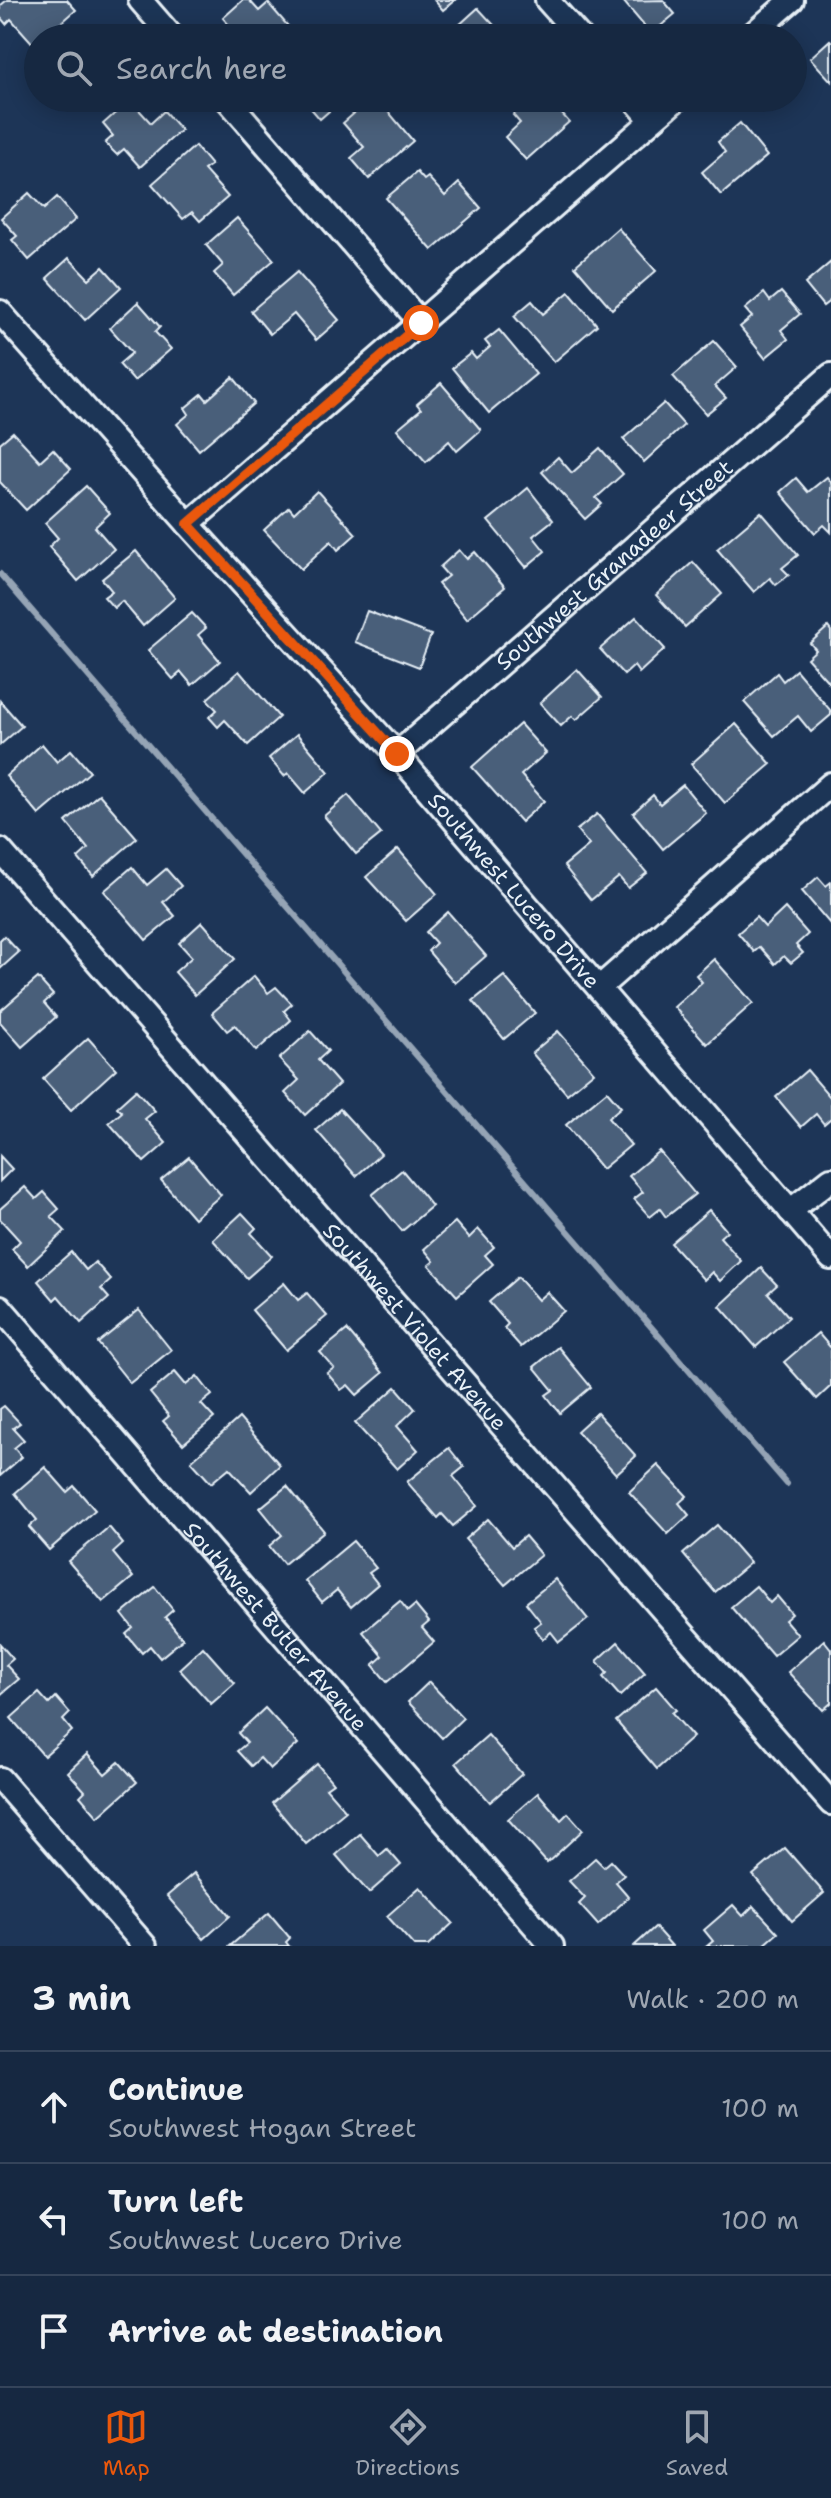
<!DOCTYPE html>
<meta charset="utf-8">
<style>
:root{--surface:#162841;--page:#23344c;--text:#f1f3f6;--muted:#9ea6b1;--line:#35445a;--accent:#ea580c}
body{margin:0;font-family:"Shantell Sans",sans-serif;background:var(--page);color:var(--text)}
.stop{position:absolute;width:24px;height:24px;margin:-18px;border:6px solid #ea580c;border-radius:50%;background:#fff}
.stop.end{background:#ea580c;border-color:#fff;box-shadow:0 2px 8px #0008}
.list{margin:0;padding:0;list-style:none}
h2{display:flex;justify-content:space-between;align-items:center;height:104px;margin:0;padding:0 32px;font-size:34px}
h2 small{font-size:26px;font-weight:400;color:var(--muted)}
.list li{display:grid;grid-template-columns:52px 1fr auto;gap:24px;align-items:center;box-sizing:border-box;height:112px;padding:0 32px;border-top:2px solid var(--line)}
.list b{display:block;font-size:30px;white-space:nowrap}
.list p{margin:0;font-size:26px;white-space:nowrap;color:var(--muted)}
.list em{font-size:26px;font-style:normal;color:var(--muted)}
.icon{flex:none;width:44px;height:44px;fill:none;stroke:currentColor;stroke-width:2;stroke-linecap:round;stroke-linejoin:round}
.map{position:relative;flex:none;width:831px;height:1946px;overflow:hidden}
.search{position:absolute;background:var(--surface);box-shadow:0 4px 20px #0003;left:24px;right:24px;top:24px;height:88px;display:flex;align-items:center;gap:20px;box-sizing:border-box;padding:0 28px;border-radius:44px;color:var(--muted);font-size:30px}
.sheet{height:440px;background:var(--surface)}
nav{display:flex;justify-content:space-around;align-items:center;box-sizing:border-box;height:112px;border-top:2px solid var(--line);background:var(--surface);font-size:22px;color:var(--muted)}
nav a{display:grid;justify-items:center;gap:4px}
nav .on{color:var(--accent)}
.map>svg:first-child{display:block}
.lines{fill:none;stroke-linecap:round;stroke-linejoin:round}
.stream{stroke:#95a4b5;stroke-width:6}
.building{fill:#495e7a;stroke:#e8f1f8;stroke-width:2}
.minor-casing{stroke:#e8f1f8;stroke-width:28}
.minor{stroke:#1d3557;stroke-width:22}
.route{stroke:#ea580c;stroke-width:10}
.labels{text-anchor:middle;dominant-baseline:central;stroke-width:8;stroke-linejoin:round;paint-order:stroke}
.street-label{font-size:22px;fill:#e8f1f8;stroke:#1d3557}
</style>
<div class="map">
<svg width="831" height="1946" viewBox="0 0 831 1946">
<rect width="100%" height="100%" fill="#1d3557"/>
<filter id="ink" filterUnits="userSpaceOnUse"><feTurbulence type="fractalNoise" baseFrequency=".0125" numOctaves="2"/><feDisplacementMap in="SourceGraphic" scale="16" xChannelSelector="R" yChannelSelector="G"/><feConvolveMatrix kernelMatrix="1 2 1 2 8 2 1 2 1" color-interpolation-filters="sRGB"/></filter>
<g filter="url(#ink)">
<g class="lines">
<polyline class="stream" points="0,574 787,1484"/>
</g>
<g class="building">
<polygon points="7,0 67,0 76,10 44,38 38,38 38,43 35,46 11,19 6,24 0,17 0,6"/>
<polygon points="243,0 249,0 259,11 268,3 293,32 286,38 240,38 223,18"/>
<polygon points="434,0 455,0 443,10"/>
<polygon points="663,0 675,14 651,34 623,1"/>
<polygon points="478,8 506,38 458,38 462,34 457,27"/>
<polygon points="830,40 831,41 831,81 810,58"/>
<polygon points="302,98 344,98 320,119"/>
<polygon points="372,98 377,98 413,141 369,179 351,158 364,147 343,123"/>
<polygon points="516,98 548,98 569,122 526,160 505,137 520,123 513,115 523,106"/>
<polygon points="130,100 151,123 164,111 181,130 140,167 124,149 117,155 105,143 113,136 103,124"/>
<polygon points="740,123 767,156 721,195 702,172 725,152 718,142"/>
<polygon points="195,146 211,165 204,170 228,197 200,221 192,212 183,219 152,184"/>
<polygon points="417,172 424,180 428,177 445,196 459,183 481,208 432,250 386,198"/>
<polygon points="29,193 44,209 57,197 76,219 29,260 12,240 17,236 1,218"/>
<polygon points="237,218 274,260 233,295 214,273 223,265 206,245"/>
<polygon points="618,228 656,271 612,309 575,266"/>
<polygon points="69,258 89,279 103,267 121,287 85,320 47,278"/>
<polygon points="831,262 831,300 823,306 805,284"/>
<polygon points="297,272 339,320 316,340 294,314 270,334 251,311"/>
<polygon points="569,292 597,325 554,362 514,316 532,301 543,314"/>
<polygon points="781,292 800,314 781,330 788,339 765,358 740,327 752,317 745,309 764,293 770,301"/>
<polygon points="138,302 160,327 155,332 171,349 134,381 119,364 132,353 110,328"/>
<polygon points="499,330 536,374 489,413 452,368 471,353 476,359 490,347 485,341"/>
<polygon points="714,341 737,367 715,386 726,398 706,414 673,376"/>
<polygon points="233,377 254,403 199,450 177,424 189,414 185,408 202,394 207,400"/>
<polygon points="441,383 481,430 457,451 449,441 426,462 397,429 421,409 417,404"/>
<polygon points="664,403 684,425 644,462 623,439"/>
<polygon points="13,432 40,461 53,449 71,469 26,510 0,482 0,443"/>
<polygon points="600,448 623,474 596,498 602,504 585,519 542,472 558,457 572,473"/>
<polygon points="827,477 831,482 831,532 824,525 815,533 780,492 796,478 808,492"/>
<polygon points="86,486 110,513 95,527 114,549 78,581 49,547 58,538 45,523"/>
<polygon points="528,488 553,520 533,536 545,551 526,567 488,521"/>
<polygon points="317,491 356,534 338,550 331,541 301,569 264,530 289,507 294,513"/>
<polygon points="761,512 798,555 782,568 789,575 776,585 770,578 754,592 717,549"/>
<polygon points="459,550 467,559 475,552 505,587 467,619 438,584 448,576 440,567"/>
<polygon points="136,551 175,598 143,626 122,601 114,608 104,597 112,591 102,579"/>
<polygon points="693,562 722,594 685,627 656,595"/>
<polygon points="367,611 431,635 419,667 355,642"/>
<polygon points="192,613 206,628 198,635 220,661 192,685 181,672 173,679 148,650"/>
<polygon points="636,617 665,649 639,673 634,666 624,675 600,649"/>
<polygon points="828,627 831,631 831,685 807,658 816,650 810,643"/>
<polygon points="577,669 602,697 576,720 572,716 561,726 540,703"/>
<polygon points="796,670 831,711 831,715 811,732 798,716 774,736 744,702 777,673 783,681"/>
<polygon points="239,671 279,717 248,745 225,720 218,727 209,717 217,710 207,699"/>
<polygon points="0,701 22,726 0,745"/>
<polygon points="520,724 546,753 521,775 544,801 521,822 472,767"/>
<polygon points="736,724 771,764 725,803 691,764"/>
<polygon points="297,734 329,772 305,793 288,773 284,776 269,758"/>
<polygon points="42,744 57,762 71,750 90,772 39,815 6,776"/>
<polygon points="683,785 706,813 663,849 633,813 653,795 660,804"/>
<polygon points="99,794 137,838 93,876 78,858 88,849 66,822"/>
<polygon points="348,795 381,834 356,854 324,816"/>
<polygon points="597,814 647,873 628,888 619,877 591,900 564,866 589,845 577,830"/>
<polygon points="398,849 437,894 406,921 366,877"/>
<polygon points="132,867 147,885 166,869 181,886 163,902 175,916 146,940 104,891"/>
<polygon points="818,877 826,886 831,882 831,925 802,891"/>
<polygon points="785,908 808,934 796,945 803,953 791,963 784,956 775,964 760,947 754,952 738,933 756,917 765,927"/>
<polygon points="448,912 486,956 455,983 428,951 436,943 426,932"/>
<polygon points="202,922 235,959 195,995 175,972 192,957 179,943"/>
<polygon points="4,936 19,952 0,969 0,940"/>
<polygon points="714,959 753,1003 707,1044 674,1007 702,982 696,975"/>
<polygon points="254,976 268,993 276,987 292,1004 284,1011 291,1020 256,1051 235,1025 227,1031 212,1013"/>
<polygon points="504,976 535,1013 504,1039 473,1001"/>
<polygon points="38,978 53,995 44,1003 56,1017 22,1047 0,1022 0,1011"/>
<polygon points="310,1031 328,1051 318,1060 339,1084 305,1115 285,1093 299,1080 279,1059"/>
<polygon points="558,1031 594,1072 567,1094 532,1053"/>
<polygon points="88,1038 116,1069 71,1110 43,1079"/>
<polygon points="807,1070 831,1098 831,1118 824,1124 816,1114 801,1127 776,1097"/>
<polygon points="136,1090 155,1111 145,1119 166,1143 144,1162 109,1123 122,1112 117,1107"/>
<polygon points="607,1091 621,1107 608,1118 631,1145 602,1169 566,1125"/>
<polygon points="340,1109 381,1154 356,1176 316,1130"/>
<polygon points="659,1151 695,1194 666,1217 660,1209 650,1217 634,1199 643,1192 629,1176"/>
<polygon points="0,1156 12,1169 0,1181"/>
<polygon points="189,1157 221,1195 194,1218 161,1180"/>
<polygon points="402,1170 432,1206 402,1231 372,1195"/>
<polygon points="25,1187 36,1199 44,1192 59,1209 51,1216 65,1231 28,1266 12,1249 20,1241 0,1219 0,1209"/>
<polygon points="709,1210 727,1231 720,1237 741,1261 720,1281 712,1272 704,1280 671,1243"/>
<polygon points="242,1213 256,1228 251,1233 272,1256 247,1278 213,1240"/>
<polygon points="455,1222 469,1238 478,1229 494,1247 485,1255 493,1264 457,1296 429,1265 434,1261 424,1249"/>
<polygon points="71,1252 86,1270 95,1262 111,1280 101,1289 109,1298 81,1323 58,1296 54,1300 38,1281"/>
<polygon points="761,1268 777,1285 768,1293 789,1317 756,1347 720,1306"/>
<polygon points="518,1277 538,1300 547,1292 564,1311 521,1347 504,1328 508,1324 489,1302"/>
<polygon points="284,1283 298,1300 307,1293 327,1316 286,1350 252,1310"/>
<polygon points="139,1310 171,1350 130,1383 98,1343"/>
<polygon points="347,1330 383,1373 357,1395 348,1385 341,1390 327,1373 334,1368 320,1352"/>
<polygon points="818,1333 831,1348 831,1386 817,1399 784,1362"/>
<polygon points="558,1347 591,1387 560,1413 546,1395 553,1390 534,1367"/>
<polygon points="175,1372 186,1385 197,1376 212,1395 201,1404 214,1418 183,1444 163,1421 169,1416 150,1393"/>
<polygon points="396,1387 415,1409 397,1426 418,1450 397,1469 355,1423"/>
<polygon points="4,1406 20,1423 13,1428 24,1440 14,1448 22,1457 0,1476 0,1409"/>
<polygon points="597,1413 636,1456 616,1474 577,1431"/>
<polygon points="239,1418 280,1465 251,1492 229,1468 211,1483 191,1461"/>
<polygon points="449,1448 464,1467 453,1476 477,1506 453,1526 442,1514 438,1518 407,1482"/>
<polygon points="658,1465 687,1496 679,1503 689,1515 668,1534 629,1492"/>
<polygon points="45,1467 67,1492 74,1486 95,1510 49,1550 29,1527 37,1520 15,1493"/>
<polygon points="287,1486 324,1531 284,1564 269,1546 282,1535 260,1508"/>
<polygon points="488,1519 512,1547 525,1536 541,1555 505,1585 465,1539"/>
<polygon points="717,1525 750,1563 715,1592 683,1554"/>
<polygon points="109,1527 123,1544 113,1553 133,1577 103,1602 68,1561"/>
<polygon points="353,1541 376,1568 369,1573 378,1584 351,1607 337,1590 322,1602 305,1581"/>
<polygon points="555,1579 588,1619 559,1642 551,1632 543,1639 534,1627 541,1622 526,1603"/>
<polygon points="756,1586 770,1603 777,1596 792,1614 785,1620 798,1635 773,1656 731,1607"/>
<polygon points="155,1587 173,1610 165,1617 183,1639 160,1658 150,1646 142,1653 126,1634 133,1628 122,1614"/>
<polygon points="400,1601 408,1611 415,1605 429,1622 422,1628 434,1642 387,1682 373,1665 383,1656 363,1632"/>
<polygon points="824,1640 831,1649 831,1703 823,1710 788,1672"/>
<polygon points="618,1642 645,1673 620,1696 603,1677 607,1673 597,1661"/>
<polygon points="0,1644 13,1659 6,1665 19,1679 0,1695"/>
<polygon points="203,1647 235,1683 211,1704 179,1669"/>
<polygon points="429,1682 463,1718 442,1738 408,1702"/>
<polygon points="656,1687 676,1710 672,1713 693,1737 657,1769 616,1721"/>
<polygon points="39,1693 49,1704 56,1697 70,1713 63,1720 72,1731 44,1756 11,1718"/>
<polygon points="265,1708 298,1744 270,1769 260,1758 251,1766 237,1751 247,1743 238,1733"/>
<polygon points="488,1735 522,1774 490,1802 456,1763"/>
<polygon points="87,1754 105,1774 119,1762 137,1782 98,1817 80,1796 85,1791 68,1772"/>
<polygon points="317,1764 333,1783 326,1788 346,1811 306,1844 272,1803"/>
<polygon points="538,1793 561,1820 568,1813 583,1830 547,1863 508,1819"/>
<polygon points="360,1834 379,1856 387,1849 401,1865 369,1893 336,1855"/>
<polygon points="785,1848 824,1893 792,1921 753,1875"/>
<polygon points="595,1858 604,1867 611,1861 624,1875 616,1882 629,1897 598,1925 579,1904 585,1898 569,1881"/>
<polygon points="194,1873 230,1916 204,1939 167,1896"/>
<polygon points="420,1887 453,1923 428,1946 414,1946 387,1916"/>
<polygon points="733,1905 743,1916 753,1906 778,1933 763,1946 707,1946 713,1941 704,1930"/>
<polygon points="269,1913 290,1938 286,1942 289,1946 230,1946"/>
<polygon points="655,1927 672,1946 634,1946"/>
</g>
<g class="lines">
<defs>
<g id="minor">
<polyline points="140,0 173,38"/>
<polyline points="547,0 581,38"/>
<polyline points="748,38 792,0"/>
<polyline points="226,98 421,323"/>
<polyline points="633,98 652,120"/>
<path id="s1" d="M0,312L188,524L397,754L831,1258"/>
<polyline points="188,524 678,98"/>
<path id="s2" d="M397,754L831,375"/>
<path id="s3" d="M0,850L831,1803"/>
<polyline points="600,987 831,784"/>
<polyline points="790,1211 831,1179"/>
<path id="s4" d="M0,1307L552,1946"/>
<polyline points="0,1779 145,1946"/>
</g>
</defs>
<use href="#minor" class="minor-casing"/>
<use href="#minor" class="minor"/>
</g>
</g>
<g class="lines" filter="url(#ink)">
<polyline class="route" points="397,754 188,524 421,323"/>
</g>
<g class="labels">
<g class="street-label">
<text stroke="none"><textPath href="#s2" startOffset="288">Southwest Granadeer Street</textPath></text>
<text stroke="none"><textPath href="#s1" startOffset="774">Southwest Lucero Drive</textPath></text>
<text stroke="none"><textPath href="#s3" startOffset="632">Southwest Violet Avenue</textPath></text>
<text stroke="none"><textPath href="#s4" startOffset="422">Southwest Butler Avenue</textPath></text>
</g>
</g>
</svg>
<div class="stop" style="left:421px;top:323px"></div>
<div class="stop end" style="left:397px;top:754px"></div>
<div class="search"><svg class="icon" aria-label="search" viewBox="0 0 24 24"><circle cx="10" cy="10" r="6"/><path d="M15 15l6 6"/></svg>Search here</div>
</div>
<section class="sheet">
<h2>3 min<small>Walk · 200 m</small></h2>
<ul class="list">
<li><svg class="icon" aria-label="ahead" viewBox="0 0 24 24"><path d="M12 20V5M6 11l6-6 6 6"/></svg><div><b>Continue</b><p>Southwest Hogan Street</p></div><em>100 m</em></li>
<li><svg class="icon" aria-label="left" viewBox="0 0 24 24"><path d="M17 20v-9H6M10 6l-5 5 5 5"/></svg><div><b>Turn left</b><p>Southwest Lucero Drive</p></div><em>100 m</em></li>
<li><svg class="icon" aria-label="arrive" viewBox="0 0 24 24"><path d="M6 21V4h12l-3 4 3 4H6"/></svg><div><b>Arrive at destination</b></div></li>
</ul>
</section>
<nav>
<a class="on"><svg class="icon" aria-label="map" viewBox="0 0 24 24"><path d="M3 6l6-2 6 2 6-2v14l-6 2-6-2-6 2zM9 4v14M15 6v14"/></svg>Map</a>
<a><svg class="icon" aria-label="directions" viewBox="0 0 24 24"><path d="M12 3l9 9-9 9-9-9zM9 14v-3h6M13 9l2 2-2 2"/></svg>Directions</a>
<a><svg class="icon" aria-label="saved" viewBox="0 0 24 24"><path d="M7 4h10v16l-5-4-5 4z"/></svg>Saved</a>
</nav>
